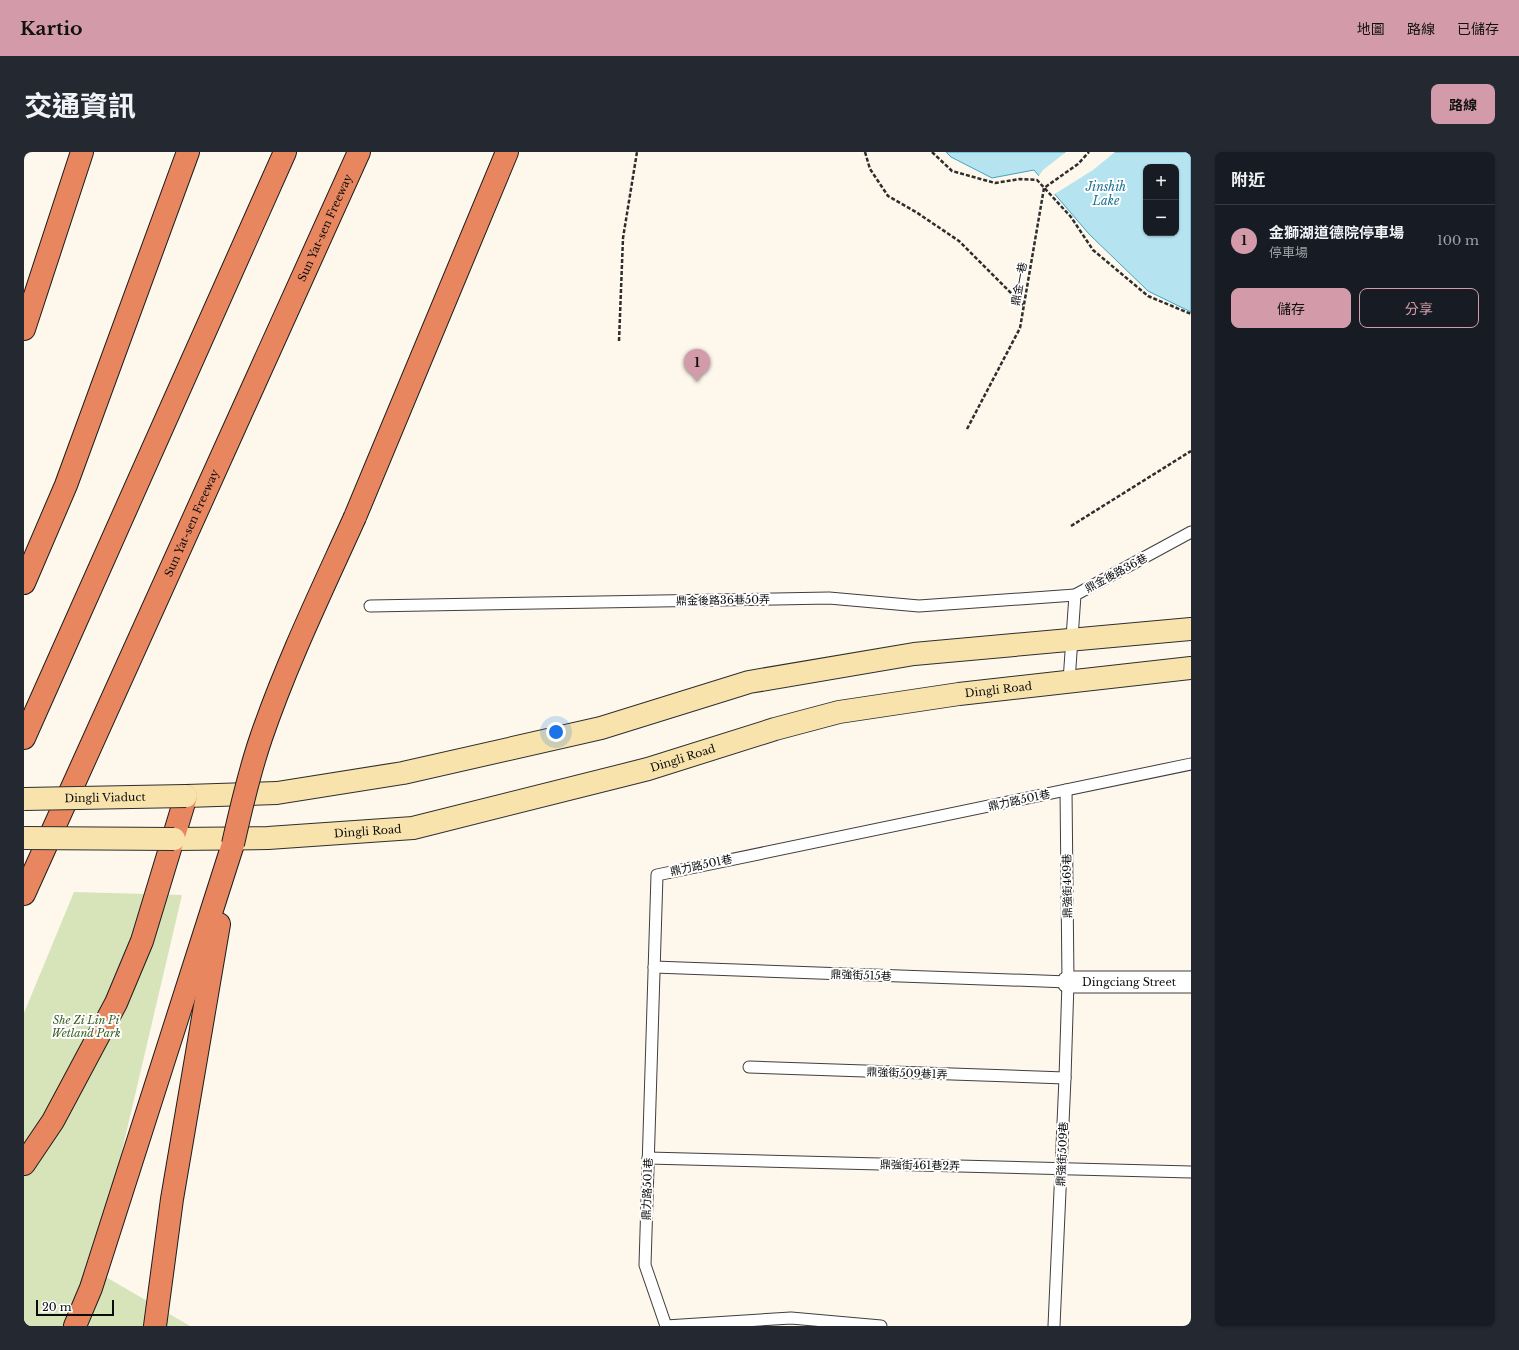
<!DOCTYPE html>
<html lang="zh-TW">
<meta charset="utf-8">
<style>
:root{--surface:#171b24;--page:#242831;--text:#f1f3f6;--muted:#9ea1a6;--line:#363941;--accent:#d39ba9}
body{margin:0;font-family:"Libre Baskerville","Noto Sans TC",serif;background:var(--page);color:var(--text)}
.controls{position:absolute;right:12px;top:12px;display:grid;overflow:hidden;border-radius:8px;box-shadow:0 1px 3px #0004}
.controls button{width:36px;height:36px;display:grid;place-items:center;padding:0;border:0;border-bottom:1px solid var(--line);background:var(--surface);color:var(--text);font:20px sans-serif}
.scale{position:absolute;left:12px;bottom:10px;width:78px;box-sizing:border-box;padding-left:4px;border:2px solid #0c0c0c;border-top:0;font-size:11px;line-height:14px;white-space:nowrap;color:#0c0c0c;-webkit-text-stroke:3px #fff;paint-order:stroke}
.you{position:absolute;left:532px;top:580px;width:14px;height:14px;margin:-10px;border:3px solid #fff;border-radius:50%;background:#1a73e8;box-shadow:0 0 0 6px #1a73e833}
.badge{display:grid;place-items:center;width:26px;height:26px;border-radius:50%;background:var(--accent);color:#111;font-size:13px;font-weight:700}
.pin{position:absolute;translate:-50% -33px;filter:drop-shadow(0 1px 2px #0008)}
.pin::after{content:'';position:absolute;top:21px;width:14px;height:12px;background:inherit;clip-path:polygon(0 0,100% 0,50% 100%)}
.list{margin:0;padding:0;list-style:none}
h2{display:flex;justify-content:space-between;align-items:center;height:52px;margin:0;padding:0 16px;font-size:17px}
h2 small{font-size:13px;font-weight:400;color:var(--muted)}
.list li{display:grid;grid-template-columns:26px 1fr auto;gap:12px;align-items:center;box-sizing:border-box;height:72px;padding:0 16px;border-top:1px solid var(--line)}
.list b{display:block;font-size:15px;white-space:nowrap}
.list p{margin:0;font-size:13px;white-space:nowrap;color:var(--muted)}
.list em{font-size:13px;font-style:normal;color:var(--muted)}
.actions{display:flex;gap:8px;padding:12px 16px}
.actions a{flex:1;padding:9px 0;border:1px solid var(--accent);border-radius:8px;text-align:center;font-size:14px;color:var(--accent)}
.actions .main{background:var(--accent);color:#111}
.map{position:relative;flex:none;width:1167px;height:1174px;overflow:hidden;border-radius:8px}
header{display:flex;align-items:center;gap:24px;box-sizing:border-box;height:56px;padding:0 20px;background:var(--accent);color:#111}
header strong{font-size:19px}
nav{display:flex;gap:22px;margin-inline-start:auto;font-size:14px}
.intro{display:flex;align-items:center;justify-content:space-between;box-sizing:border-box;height:96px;padding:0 24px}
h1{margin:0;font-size:28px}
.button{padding:10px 18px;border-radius:8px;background:var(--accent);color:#111;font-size:14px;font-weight:700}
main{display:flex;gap:24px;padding:0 24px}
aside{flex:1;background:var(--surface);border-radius:8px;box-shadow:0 1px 3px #0004}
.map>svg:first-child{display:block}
.green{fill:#d7e4b9}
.water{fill:#b5e4f0;stroke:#42a4c1;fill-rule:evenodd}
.pier{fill:#fdf7ec}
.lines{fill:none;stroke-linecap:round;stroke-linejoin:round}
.lane-casing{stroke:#3f3f3f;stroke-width:13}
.street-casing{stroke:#3f3f3f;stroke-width:23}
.secondary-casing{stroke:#2e2e2e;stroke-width:24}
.highway-casing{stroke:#1d1d1d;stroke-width:24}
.path{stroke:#2e2e2e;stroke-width:2.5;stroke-dasharray:4 2;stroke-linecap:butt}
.lane{stroke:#fff;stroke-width:11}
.street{stroke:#fff;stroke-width:21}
.secondary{stroke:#f8e3ac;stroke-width:22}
.highway{stroke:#e8875f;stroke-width:22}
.secondary-bridge-casing{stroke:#2e2e2e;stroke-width:24;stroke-linecap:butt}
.highway-bridge-casing{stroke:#1d1d1d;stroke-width:24;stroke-linecap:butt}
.secondary-bridge{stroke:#f8e3ac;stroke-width:22}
.highway-bridge{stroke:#e8875f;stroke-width:22}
.labels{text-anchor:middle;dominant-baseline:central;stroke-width:4;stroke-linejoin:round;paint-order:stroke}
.street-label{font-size:11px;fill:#0c0c0c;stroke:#fff}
.park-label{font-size:11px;font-style:italic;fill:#385d22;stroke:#fff}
.water-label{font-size:12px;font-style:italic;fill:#207392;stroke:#fff}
</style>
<header>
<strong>Kartio</strong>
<nav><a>地圖</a><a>路線</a><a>已儲存</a></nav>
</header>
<div class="intro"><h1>交通資訊</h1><a class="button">路線</a></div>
<main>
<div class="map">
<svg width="1167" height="1174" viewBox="0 0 1167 1174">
<rect width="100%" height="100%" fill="#fdf7ec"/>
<polygon class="green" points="50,740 158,743 70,1118 166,1174 0,1174 0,861"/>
<path class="water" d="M922,0H1167V160L1124,139L1065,82L1010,18L968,26L927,5ZM1122,15H1152V81H1122Z"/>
<polygon class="pier" points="1042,0 1091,0 1069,18 1029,43 1014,25 1019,18"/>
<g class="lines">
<defs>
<g id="lane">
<polyline points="346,454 805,446 895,454 1051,443"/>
<polyline points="1045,529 1051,443 1167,380"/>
<polyline points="630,815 1044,830"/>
<polyline points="725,915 1041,926"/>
<polyline points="624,1006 1167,1020"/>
<polyline points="857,1174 767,1166 642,1174 621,1113 633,723 1167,612"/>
<polyline points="1030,1174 1041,926 1044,830 1042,638"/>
</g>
<g id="street">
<path id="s1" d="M1044,830H1167"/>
</g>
<g id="secondary">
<polyline points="162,644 253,641 379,621 577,576 725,530 890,502 1167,477"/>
<path id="s2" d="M150,687L244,686L389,676L624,617L751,577L815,560L935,542L1167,516"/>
</g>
<g id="highway">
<polyline points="0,177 58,0"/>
<polyline points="331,365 483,0"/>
<polyline points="0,431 42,333 164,0"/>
<polyline points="0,586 261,0"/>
<path id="s3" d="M0,742L335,0"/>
<polyline points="0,1012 29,969 92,851 118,789 162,644"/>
<polyline points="51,1174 67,1136 209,692"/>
<polyline points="131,1174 148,1047 195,772"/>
</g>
</defs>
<use href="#lane" class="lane-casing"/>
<use href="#street" class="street-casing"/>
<use href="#secondary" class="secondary-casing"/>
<use href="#highway" class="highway-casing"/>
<g class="path">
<polyline points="841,0 846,17 864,44 892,60 935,89 999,153"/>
<polyline points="908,0 928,19 971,31 996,27 1013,28 1047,65 1069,98 1124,144 1167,162"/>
<polyline points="595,189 599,86 613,0"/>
<polyline points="943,277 996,176 1020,36 1054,12 1065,0"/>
<polyline points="1047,374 1167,299"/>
</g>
<use href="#lane" class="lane"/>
<use href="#street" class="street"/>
<use href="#secondary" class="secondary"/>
<use href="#highway" class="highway"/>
<defs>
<g id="secondary-bridge">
<path id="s4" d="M0,647L162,644"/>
<polyline points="0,686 150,687"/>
</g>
<path id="highway-bridge" d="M209,692C217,656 225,621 237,586C263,510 298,438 331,365"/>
</defs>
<use href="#secondary-bridge" class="secondary-bridge-casing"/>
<use href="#highway-bridge" class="highway-bridge-casing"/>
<use href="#secondary-bridge" class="secondary-bridge"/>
<use href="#highway-bridge" class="highway-bridge"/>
</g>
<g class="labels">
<g class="street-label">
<text stroke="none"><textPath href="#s3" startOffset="731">Sun Yat-sen Freeway</textPath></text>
<text transform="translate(995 132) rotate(-80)">鼎金一巷</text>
<text stroke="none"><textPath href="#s3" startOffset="407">Sun Yat-sen Freeway</textPath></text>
<text transform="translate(1092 421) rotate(-28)">鼎金後路36巷</text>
<text transform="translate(699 448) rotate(-1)">鼎金後路36巷50弄</text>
<text stroke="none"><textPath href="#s2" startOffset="842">Dingli Road</textPath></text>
<text stroke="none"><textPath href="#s2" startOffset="518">Dingli Road</textPath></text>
<text stroke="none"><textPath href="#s4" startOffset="81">Dingli Viaduct</textPath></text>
<text transform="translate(995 648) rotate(-12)">鼎力路501巷</text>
<text stroke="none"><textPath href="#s2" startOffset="194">Dingli Road</textPath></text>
<text transform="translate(677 713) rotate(-12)">鼎力路501巷</text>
<text transform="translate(1043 734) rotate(-91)">鼎強街469巷</text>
<text transform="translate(837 823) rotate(2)">鼎強街515巷</text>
<text stroke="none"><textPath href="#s1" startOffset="61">Dingciang Street</textPath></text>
<text transform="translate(883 921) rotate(2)">鼎強街509巷1弄</text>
<text transform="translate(1038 1002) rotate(-87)">鼎強街509巷</text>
<text transform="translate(896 1013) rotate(1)">鼎強街461巷2弄</text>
<text transform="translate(623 1037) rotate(-88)">鼎力路501巷</text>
</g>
<g class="park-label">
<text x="62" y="868">She Zi Lin Pi<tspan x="62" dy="13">Wetland Park</tspan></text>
</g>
<g class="water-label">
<text x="1082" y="34">Jinshih<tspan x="1082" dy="14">Lake</tspan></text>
</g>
</g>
</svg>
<div class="controls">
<button>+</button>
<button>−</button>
</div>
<div class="scale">20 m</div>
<div class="you"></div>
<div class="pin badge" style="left:673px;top:230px">1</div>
</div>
<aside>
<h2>附近<small></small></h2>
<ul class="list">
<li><span class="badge">1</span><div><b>金獅湖道德院停車場</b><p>停車場</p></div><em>100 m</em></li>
</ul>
<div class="actions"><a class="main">儲存</a><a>分享</a></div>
</aside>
</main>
